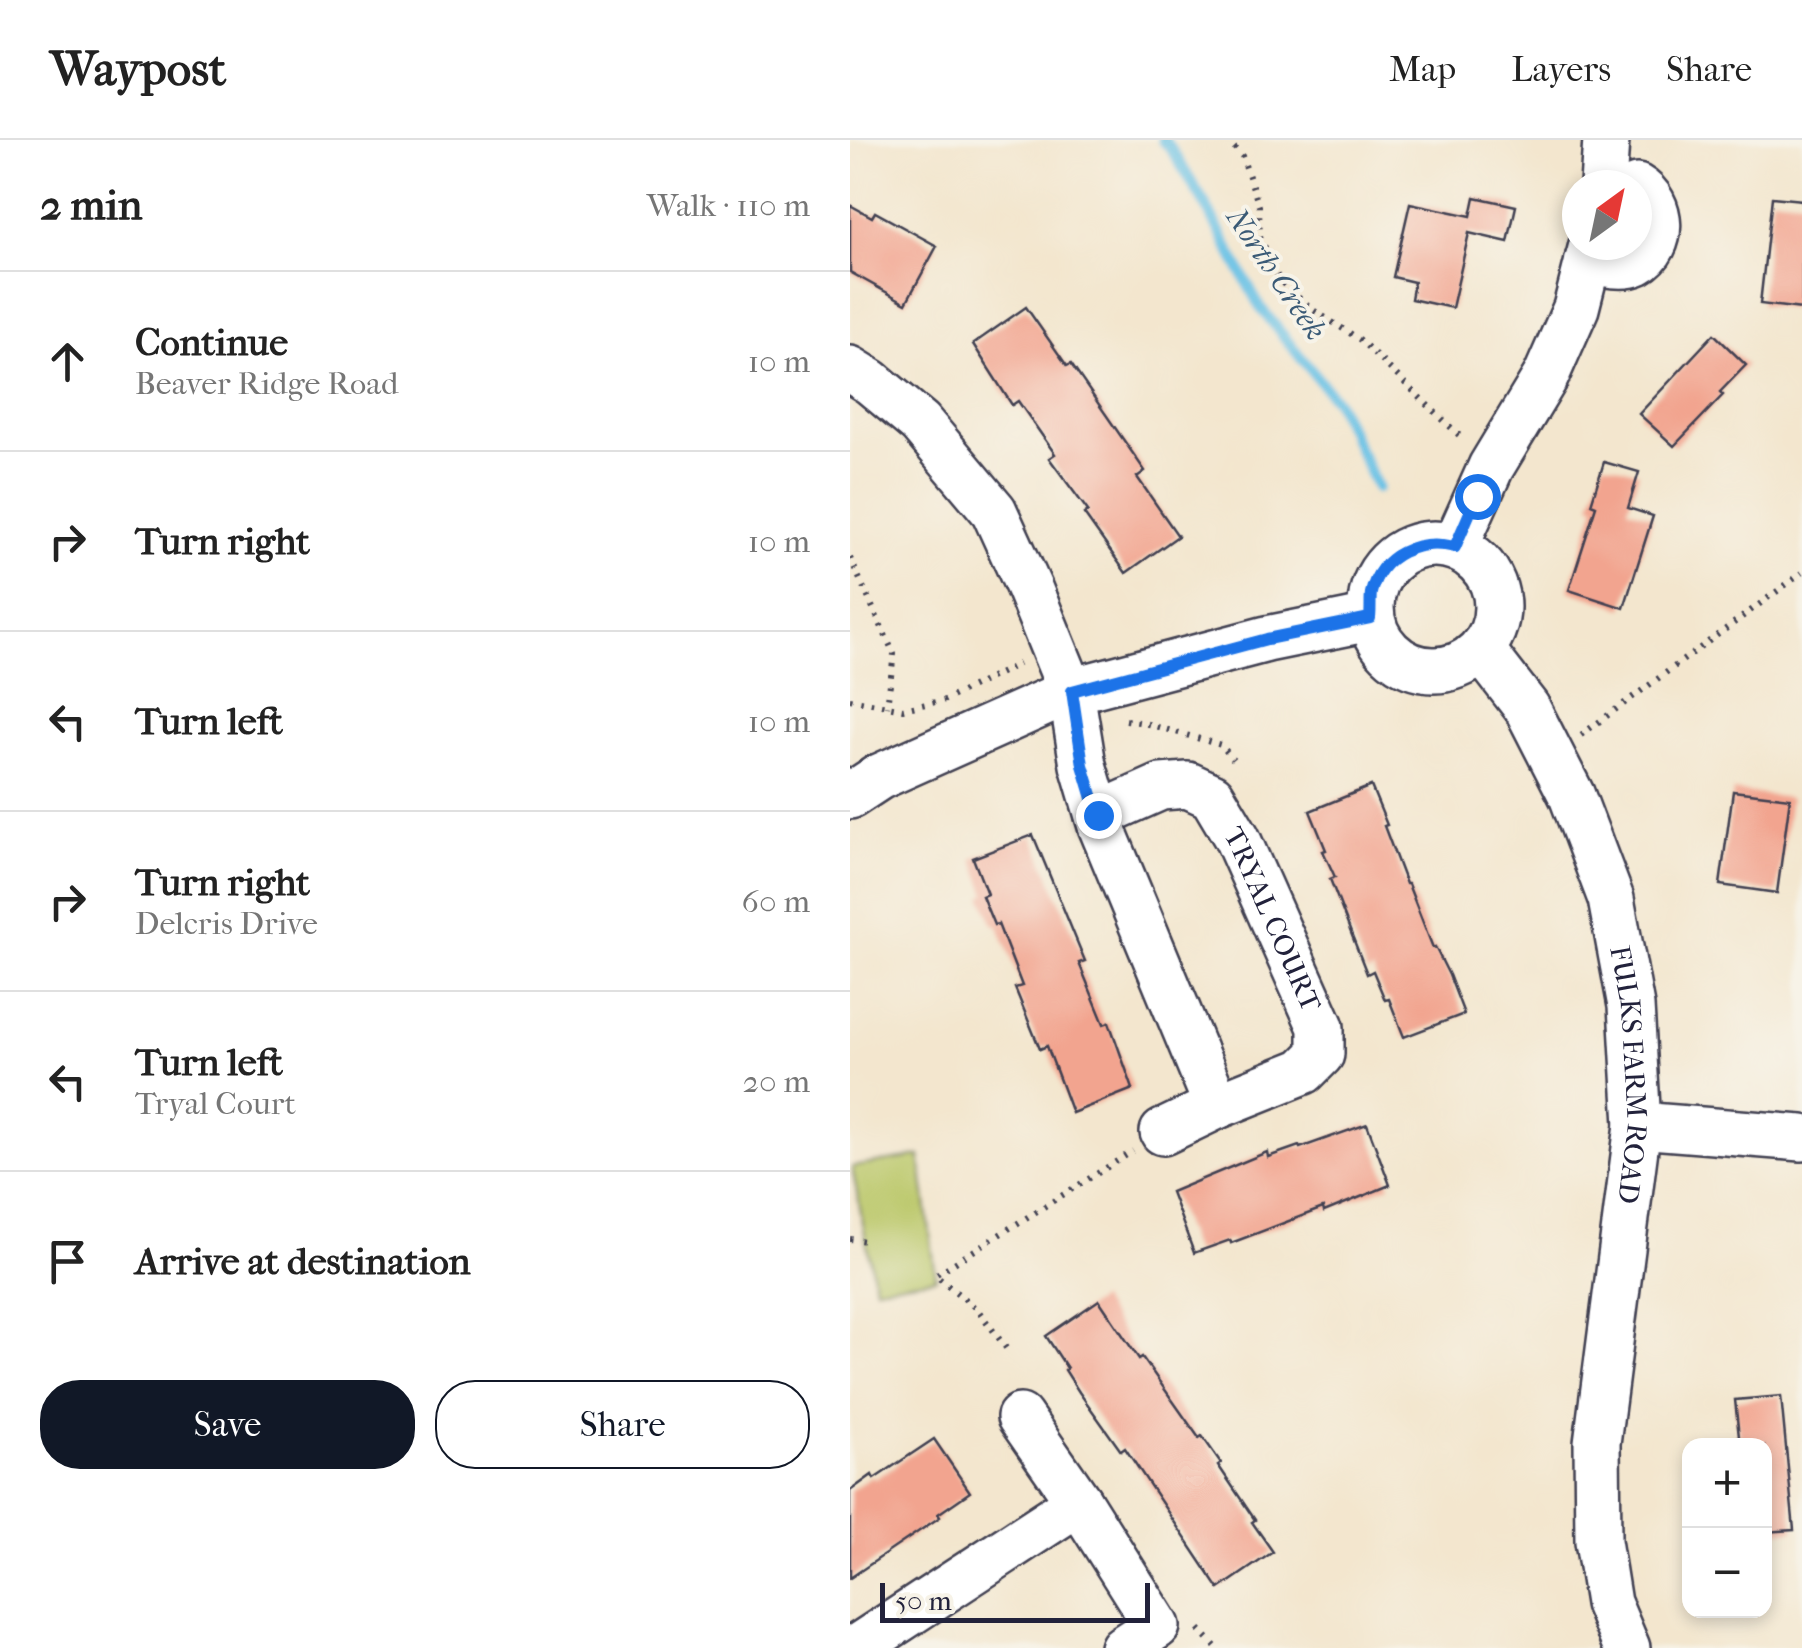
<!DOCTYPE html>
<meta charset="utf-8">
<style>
:root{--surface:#fff;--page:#f6f6f6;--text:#222;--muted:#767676;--line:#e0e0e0;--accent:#111827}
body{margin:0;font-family:"IM FELL French Canon",serif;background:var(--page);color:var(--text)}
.controls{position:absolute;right:30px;bottom:30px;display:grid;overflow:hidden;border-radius:20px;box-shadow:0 5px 15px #0003}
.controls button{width:90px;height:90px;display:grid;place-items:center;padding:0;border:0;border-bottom:2px solid var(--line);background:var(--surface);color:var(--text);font:50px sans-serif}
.compass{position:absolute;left:712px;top:30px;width:90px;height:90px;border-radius:50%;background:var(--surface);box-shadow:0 5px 15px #0003;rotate:33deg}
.scale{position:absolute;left:30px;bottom:25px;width:270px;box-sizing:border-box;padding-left:10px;border:5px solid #22223b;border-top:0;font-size:28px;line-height:35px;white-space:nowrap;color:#22223b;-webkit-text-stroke:8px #f7f3e8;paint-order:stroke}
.stop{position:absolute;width:30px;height:30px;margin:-22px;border:8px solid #1a73e8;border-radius:50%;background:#fff}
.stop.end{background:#1a73e8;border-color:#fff;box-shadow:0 2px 10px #0008}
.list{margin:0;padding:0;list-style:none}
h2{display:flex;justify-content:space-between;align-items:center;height:130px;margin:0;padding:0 40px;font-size:42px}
h2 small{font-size:32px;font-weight:400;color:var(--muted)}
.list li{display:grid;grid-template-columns:65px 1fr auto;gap:30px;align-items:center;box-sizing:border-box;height:180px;padding:0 40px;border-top:2px solid var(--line)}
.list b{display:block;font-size:38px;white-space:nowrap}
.list p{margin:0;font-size:32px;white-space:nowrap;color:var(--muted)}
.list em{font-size:32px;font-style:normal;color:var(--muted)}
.actions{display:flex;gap:20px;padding:30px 40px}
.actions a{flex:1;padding:22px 0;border:2px solid var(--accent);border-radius:40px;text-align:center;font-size:35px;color:var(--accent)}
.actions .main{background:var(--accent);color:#fff}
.icon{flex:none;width:55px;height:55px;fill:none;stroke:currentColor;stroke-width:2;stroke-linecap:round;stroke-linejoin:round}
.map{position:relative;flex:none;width:952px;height:1508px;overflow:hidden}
header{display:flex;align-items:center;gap:60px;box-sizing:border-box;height:140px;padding:0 50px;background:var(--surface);border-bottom:2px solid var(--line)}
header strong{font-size:48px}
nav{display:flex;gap:55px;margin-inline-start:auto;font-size:35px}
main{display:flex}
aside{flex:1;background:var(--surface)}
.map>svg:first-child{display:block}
.green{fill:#bbc86a;stroke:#6e7552;stroke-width:2.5}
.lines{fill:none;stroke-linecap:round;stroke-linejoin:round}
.stream{stroke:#68c1e5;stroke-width:11}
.building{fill:#f2a48f}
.minor-casing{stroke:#413f51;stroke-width:50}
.path{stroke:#413f51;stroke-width:6;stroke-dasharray:2.5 8;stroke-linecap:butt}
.minor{stroke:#fff;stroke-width:45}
.route{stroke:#1a73e8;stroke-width:12}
.labels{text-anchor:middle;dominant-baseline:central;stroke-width:8;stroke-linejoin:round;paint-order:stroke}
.street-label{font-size:28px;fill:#22223b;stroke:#f7f3e8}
.water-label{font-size:30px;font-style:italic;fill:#3a5a76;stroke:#f7f3e8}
</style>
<header>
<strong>Waypost</strong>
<nav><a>Map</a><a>Layers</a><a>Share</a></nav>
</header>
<main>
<aside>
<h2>2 min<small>Walk · 110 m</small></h2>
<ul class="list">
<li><svg class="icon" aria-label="ahead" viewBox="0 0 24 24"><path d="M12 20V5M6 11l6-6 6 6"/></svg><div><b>Continue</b><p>Beaver Ridge Road</p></div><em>10 m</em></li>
<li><svg class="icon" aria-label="right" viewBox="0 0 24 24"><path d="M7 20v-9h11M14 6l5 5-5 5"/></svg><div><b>Turn right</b></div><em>10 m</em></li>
<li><svg class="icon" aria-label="left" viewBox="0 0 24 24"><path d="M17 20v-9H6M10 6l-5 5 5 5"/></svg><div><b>Turn left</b></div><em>10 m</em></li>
<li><svg class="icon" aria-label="right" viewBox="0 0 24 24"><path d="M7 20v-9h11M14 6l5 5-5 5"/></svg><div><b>Turn right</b><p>Delcris Drive</p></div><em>60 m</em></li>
<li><svg class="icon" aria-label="left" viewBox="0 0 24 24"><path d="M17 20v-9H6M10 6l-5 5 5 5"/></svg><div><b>Turn left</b><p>Tryal Court</p></div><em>20 m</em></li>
<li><svg class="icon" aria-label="arrive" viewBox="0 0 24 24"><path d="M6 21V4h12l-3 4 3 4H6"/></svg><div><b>Arrive at destination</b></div></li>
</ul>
<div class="actions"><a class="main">Save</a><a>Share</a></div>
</aside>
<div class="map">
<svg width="952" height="1508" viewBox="0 0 952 1508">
<rect width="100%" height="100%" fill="#f7f3e8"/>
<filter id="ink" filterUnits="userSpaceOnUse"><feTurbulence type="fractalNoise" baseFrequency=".01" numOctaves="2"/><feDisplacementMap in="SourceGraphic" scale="20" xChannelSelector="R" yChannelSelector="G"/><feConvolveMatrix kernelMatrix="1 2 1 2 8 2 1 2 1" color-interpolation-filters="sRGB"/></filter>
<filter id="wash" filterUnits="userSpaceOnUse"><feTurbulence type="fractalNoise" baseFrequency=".0048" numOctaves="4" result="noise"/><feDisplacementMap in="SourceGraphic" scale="40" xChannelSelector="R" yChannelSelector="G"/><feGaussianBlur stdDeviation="2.25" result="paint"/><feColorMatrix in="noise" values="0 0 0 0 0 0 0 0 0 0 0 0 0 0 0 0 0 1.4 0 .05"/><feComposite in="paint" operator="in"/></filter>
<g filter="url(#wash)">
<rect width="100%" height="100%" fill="#f3e6ce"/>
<polygon class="green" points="70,1016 86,1138 25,1147 2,1027"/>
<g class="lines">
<polyline class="stream" points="312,0 320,7 355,64 410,167 486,261 527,348"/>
</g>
<g id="blocks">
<g class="building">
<polygon points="625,57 666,66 658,102 619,93 602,168 561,159 564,142 543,137 560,63 621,76"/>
<polygon points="922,57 952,60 952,169 910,164"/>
<polygon points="0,65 22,77 25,72 87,106 56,163 0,132"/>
<polygon points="176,167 217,226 221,224 295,331 287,337 328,396 276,433 234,374 238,371 199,318 205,314 168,261 162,265 123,204"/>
<polygon points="864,194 896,225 870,252 873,255 824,306 789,274"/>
<polygon points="754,322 789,332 778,368 803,376 774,468 719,450 746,366 741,364"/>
<polygon points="521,646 537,685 534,686 556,744 558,744 583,808 585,807 599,835 614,874 554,897 539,859 535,860 523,831 517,834 480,739 485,737 473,711 476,710 460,671"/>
<polygon points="883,651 940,658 927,753 870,745"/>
<polygon points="183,695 235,821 229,823 254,884 259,882 283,949 222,973 197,906 190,909 165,848 172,846 148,784 144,785 132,756 137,754 123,718"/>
<polygon points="517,984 540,1045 474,1072 473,1068 381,1103 380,1100 344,1113 321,1052 417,1012 418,1017 449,1006 450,1008"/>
<polygon points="249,1160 289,1219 292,1217 349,1298 352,1296 371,1323 368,1325 405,1380 402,1382 423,1412 369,1449 275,1308 271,1311 229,1252 215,1230 217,1228 196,1196"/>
<polygon points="931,1256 944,1390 914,1392 914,1306 890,1306 885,1260"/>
<polygon points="84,1299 120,1352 88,1374 90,1377 0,1438 0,1351 22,1335 24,1339"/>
</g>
</g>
</g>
<g filter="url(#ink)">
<use href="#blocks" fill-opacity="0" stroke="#413f51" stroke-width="2.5"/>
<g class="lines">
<defs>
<g id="minor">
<polyline points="753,45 756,0"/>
<path d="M738,120C754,123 772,129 787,122C816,106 813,62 787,47"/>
<polyline points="0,229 21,242 70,283 144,371 179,448 221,551 233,625 251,686 367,966"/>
<circle cx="584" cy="467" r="63"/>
<polyline points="605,407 641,327 696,236 726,168 742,105"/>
<path id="s1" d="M632,510L677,568L722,656L761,759L781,866L788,985L747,1303L748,1401L758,1463L777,1508"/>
<polyline points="0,656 29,637 221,551 417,499 520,478"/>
<path id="s2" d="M248,675L311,647L338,645L362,656L387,698L471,887V914L454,931L367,966L313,992"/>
<polyline points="788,985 952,998"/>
<polyline points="170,1277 229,1362 307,1486 273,1508"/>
<polyline points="6,1508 229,1362"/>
</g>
</defs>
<use href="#minor" class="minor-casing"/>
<g class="path">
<polyline points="377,0 392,16 409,66 410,96 429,140 460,168 509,199 612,298"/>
<polyline points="0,418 44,514 37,566"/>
<polyline points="0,559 53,569 95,560 169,524"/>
<polyline points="276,580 294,583 371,605 383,619"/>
<polyline points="731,595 952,433"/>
<polyline points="0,1099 16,1101"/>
<polyline points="156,1208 128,1170 85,1135 283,1011"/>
<polyline points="349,1489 367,1508"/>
</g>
<use href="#minor" class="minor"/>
</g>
</g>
<g class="lines" filter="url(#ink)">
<path class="route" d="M248,675L233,625L222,551L417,499L520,478C521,470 520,460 521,453C530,414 569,398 605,407L627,356"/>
</g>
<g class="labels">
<g class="street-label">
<text stroke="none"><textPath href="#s2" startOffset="260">TRYAL COURT</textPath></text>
<text stroke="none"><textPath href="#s1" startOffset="460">FULKS FARM ROAD</textPath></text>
</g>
<g class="water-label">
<text transform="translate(426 134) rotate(56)">North Creek</text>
</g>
</g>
</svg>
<div class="controls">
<button>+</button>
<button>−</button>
</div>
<svg class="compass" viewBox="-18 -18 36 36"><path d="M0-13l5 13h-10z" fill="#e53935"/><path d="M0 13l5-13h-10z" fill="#767676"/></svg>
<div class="scale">50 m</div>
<div class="stop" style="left:627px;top:356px"></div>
<div class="stop end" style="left:248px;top:675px"></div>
</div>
</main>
